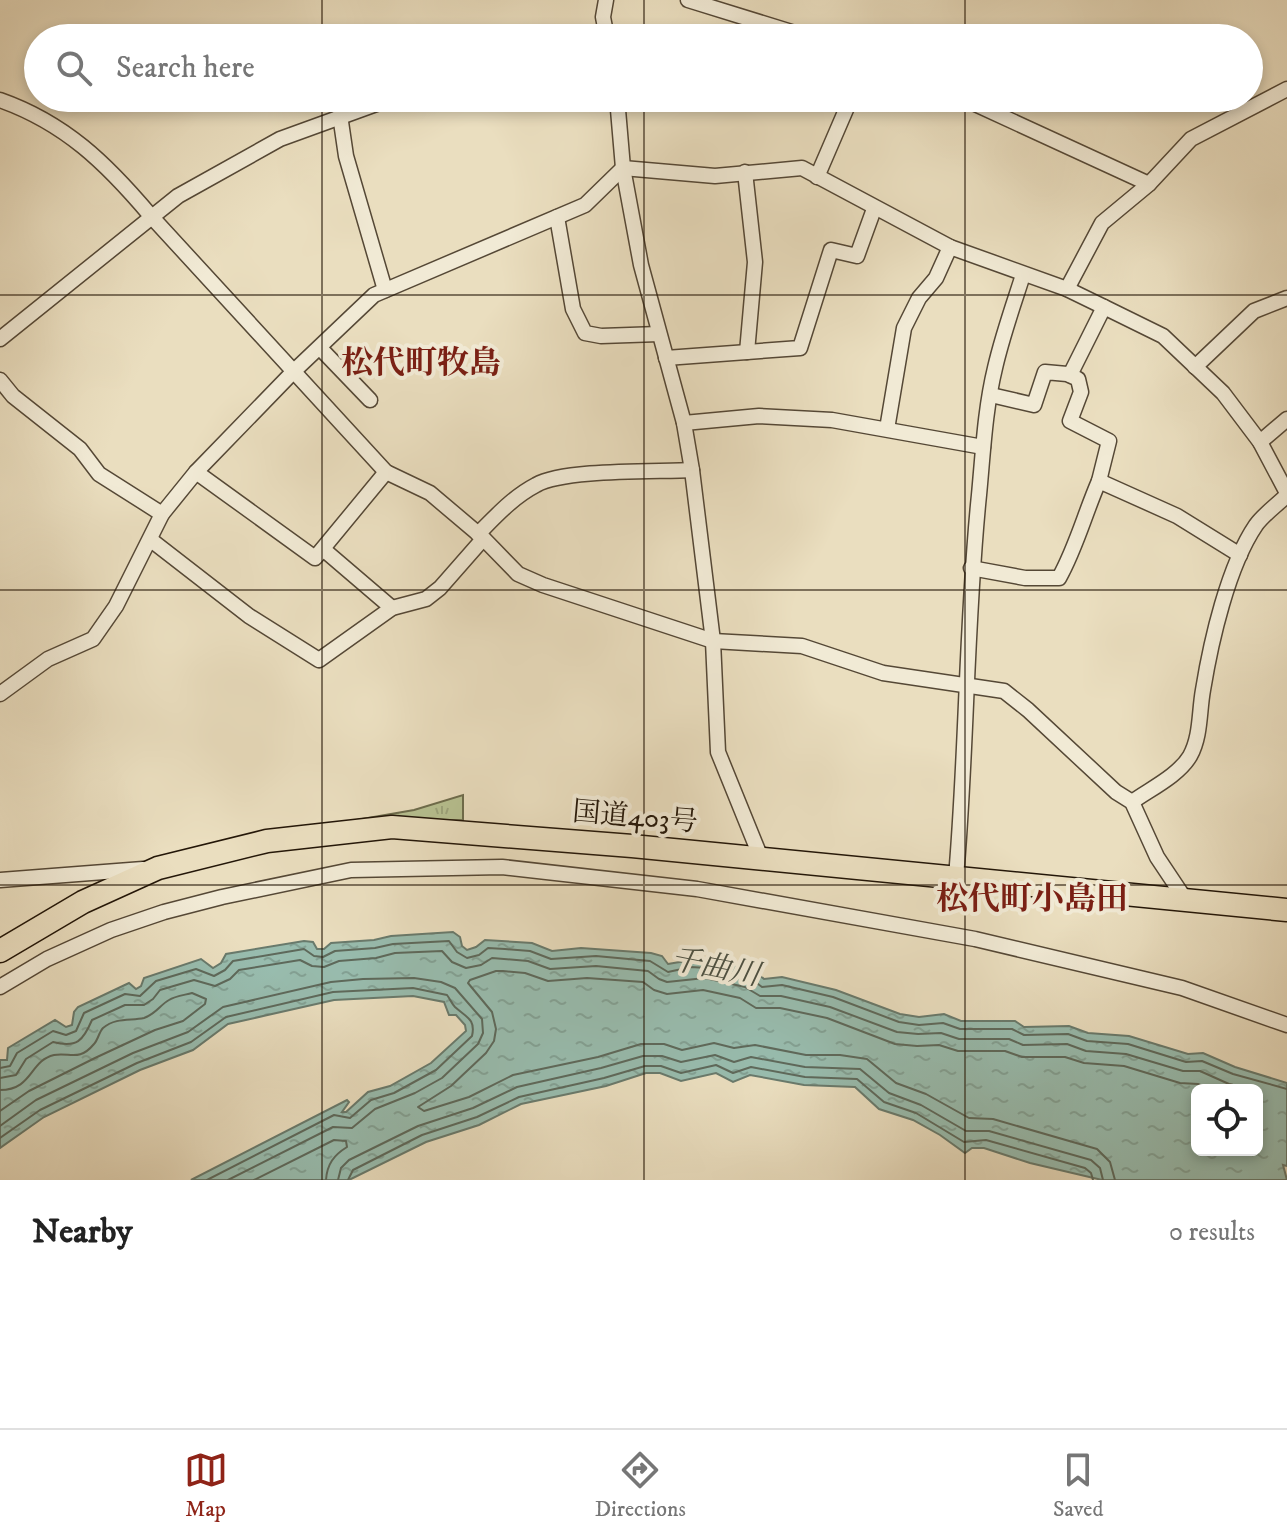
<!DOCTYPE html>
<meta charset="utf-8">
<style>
:root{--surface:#fff;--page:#f6f6f6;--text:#222;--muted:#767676;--line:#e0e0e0;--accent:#8f2418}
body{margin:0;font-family:"IM FELL DW Pica","Noto Serif JP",serif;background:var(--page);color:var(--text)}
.controls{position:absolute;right:24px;bottom:24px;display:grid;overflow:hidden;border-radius:12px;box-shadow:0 4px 12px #0003}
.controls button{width:72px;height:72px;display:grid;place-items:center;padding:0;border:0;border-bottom:2px solid var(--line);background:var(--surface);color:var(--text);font:40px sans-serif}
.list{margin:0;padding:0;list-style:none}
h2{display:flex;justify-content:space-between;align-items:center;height:104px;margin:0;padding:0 32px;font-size:34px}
h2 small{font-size:26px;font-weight:400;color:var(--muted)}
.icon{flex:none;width:44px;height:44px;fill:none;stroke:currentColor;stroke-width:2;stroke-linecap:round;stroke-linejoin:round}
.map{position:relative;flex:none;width:1287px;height:1180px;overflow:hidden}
.search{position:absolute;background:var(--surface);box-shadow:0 4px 12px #0003;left:24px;right:24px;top:24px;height:88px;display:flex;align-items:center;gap:20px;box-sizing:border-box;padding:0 28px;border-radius:44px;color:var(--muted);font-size:30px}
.sheet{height:248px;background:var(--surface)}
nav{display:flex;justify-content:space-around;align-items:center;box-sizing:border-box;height:112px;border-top:2px solid var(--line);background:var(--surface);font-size:22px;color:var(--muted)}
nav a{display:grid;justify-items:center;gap:4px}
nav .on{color:var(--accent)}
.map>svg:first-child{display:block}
.grass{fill:url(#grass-tufts);stroke:#6d6c4c;stroke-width:2}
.water{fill:url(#water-ripples);stroke:#697a6c;stroke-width:2;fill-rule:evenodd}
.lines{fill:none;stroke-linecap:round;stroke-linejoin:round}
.shore{stroke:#5e695b;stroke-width:2}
.minor-casing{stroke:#554836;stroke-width:17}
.highway-casing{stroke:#231608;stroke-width:25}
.minor{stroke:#f1ead5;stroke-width:14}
.highway{stroke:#eadebf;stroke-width:22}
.grid{fill:none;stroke:#231608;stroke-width:2;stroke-opacity:0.55}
.labels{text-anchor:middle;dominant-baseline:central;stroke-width:8;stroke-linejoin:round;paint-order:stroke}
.street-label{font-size:28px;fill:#231608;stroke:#f1ead5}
.water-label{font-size:30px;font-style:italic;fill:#4c5042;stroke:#f1ead5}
.quarter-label{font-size:32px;font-weight:bold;fill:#7a1f14;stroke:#f1ead5}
</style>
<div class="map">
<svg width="1287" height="1180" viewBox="0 0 1287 1180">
<defs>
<pattern id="grass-tufts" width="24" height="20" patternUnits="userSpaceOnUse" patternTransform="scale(2)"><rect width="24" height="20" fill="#b7c191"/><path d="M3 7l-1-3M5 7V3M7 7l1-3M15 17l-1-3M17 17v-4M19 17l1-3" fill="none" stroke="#9da57c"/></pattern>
<pattern id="water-ripples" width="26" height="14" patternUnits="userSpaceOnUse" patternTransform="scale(2)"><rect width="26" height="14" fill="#98bcae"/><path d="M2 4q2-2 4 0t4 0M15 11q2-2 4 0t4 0" fill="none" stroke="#83a194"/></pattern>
</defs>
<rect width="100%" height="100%" fill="#eadebf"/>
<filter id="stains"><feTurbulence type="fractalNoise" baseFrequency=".0025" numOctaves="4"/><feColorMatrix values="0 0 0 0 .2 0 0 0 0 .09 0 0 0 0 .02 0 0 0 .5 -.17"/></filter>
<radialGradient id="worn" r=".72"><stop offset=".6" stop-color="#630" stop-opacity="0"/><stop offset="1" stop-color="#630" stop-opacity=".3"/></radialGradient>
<polygon class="grass" points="463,795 463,820 357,823 356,820 414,810"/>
<path class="water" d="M453,932L460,937L462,946L467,950L476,947L485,940L532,943L552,951L581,948L651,953L662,956L668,964C698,958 740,958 764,979L782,977L836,990L900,1014L919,1017L944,1014L961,1021H1015L1024,1027L1069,1026L1088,1033L1129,1036L1188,1054L1203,1053L1235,1067L1287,1083V1166L1283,1165L1287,1180H1102L1030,1163L984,1148H972L965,1153L940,1135L913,1120L879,1109L855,1087L804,1085L750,1075L733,1082L716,1073L681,1081L660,1073H646L606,1086L521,1104L479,1125L426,1142L349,1180H191L347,1100L349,1102L342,1112H346L368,1092L390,1086L431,1063L466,1031L465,1025L456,1015H449L444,1002L413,996L334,1000L228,1024L193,1050L140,1070L44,1117L0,1148V1060H7L8,1048L55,1020L66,1027L72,1025L74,1012L78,1007L129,983L136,989L141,986L144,978L201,959L213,968L221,963L226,954L304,941L313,942L317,949H324L331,943L374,940L391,936ZM1197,1090H1257V1150H1197Z"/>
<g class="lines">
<g class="shore">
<polyline points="0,1068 10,1066 17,1053 53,1031 66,1035 76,1031 84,1013 125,994 140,996 156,981 196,969 214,976 225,970 233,961 304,949 314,956 323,957 335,951 375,948 393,944 449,941 457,952 467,958 479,955 488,948 505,949 530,951 551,959 596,956 650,961 668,972 691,967 707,968 750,978 762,987 782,985 833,997 899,1022 919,1025 943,1023 960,1029 1012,1029 1024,1035 1068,1034 1087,1041 1128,1044 1186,1062 1202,1061 1233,1074 1287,1089"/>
<path d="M0,1078L16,1075L26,1059L53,1042C77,1048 83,1041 92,1020L125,1005H144L153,999L160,990L194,980L215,986L230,979L239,970L300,960L312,966L324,967L339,961L376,958L395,953L442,951L452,962L466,968L481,965L492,958L528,961L550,969L596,966L648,971L659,979L667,982L705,978L745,987L760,996H781L830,1007L897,1032L918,1034L941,1033L959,1039H1009L1023,1045L1067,1044L1086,1051L1126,1054L1183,1071H1200L1229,1084L1255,1090"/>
<path d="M0,1090C33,1090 29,1061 54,1055C70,1052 79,1062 94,1044C98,1040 99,1032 103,1028C116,1017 131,1021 144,1018C156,1014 160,1005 169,1000C175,996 185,995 192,993L206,999L205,1004L183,1021L155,1030L95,1058L29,1091L0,1111"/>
<polyline points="0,1126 36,1100 133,1053 188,1032 223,1007 331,982 363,979 414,978 441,982 455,988 482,1019 483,1033 478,1044 442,1078 415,1093 375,1109 352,1128 333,1127 228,1180"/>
<path d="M0,1138L40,1110L137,1063L191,1042L226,1017L333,992L413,988L447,995C450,999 452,1004 455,1007C466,1017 476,1019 472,1036L436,1070L394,1093L371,1100L350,1118L334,1115L207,1180"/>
<path d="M254,1180L334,1140L346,1141L347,1147C334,1155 327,1164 326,1180"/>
<polyline points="338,1180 341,1168 349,1160 418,1126 473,1108 517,1087 601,1068 643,1056 662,1056 681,1062 715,1055 734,1062 751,1057 805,1067 860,1069 889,1093 921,1105 966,1131 989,1131 1091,1160 1100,1168 1103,1180"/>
<polyline points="348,1180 353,1170 422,1135 477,1117 519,1097 604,1078 645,1066 661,1066 681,1073 716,1065 733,1073 751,1067 805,1077 857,1079 884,1102 916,1113 964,1142 986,1140 1085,1168 1091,1173 1093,1180"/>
<polyline points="1115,1180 1110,1162 1097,1149 993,1119 969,1118 926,1094 896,1083 867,1059 840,1055 806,1055 755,1045 734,1048 714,1043 682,1050 664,1044 641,1044 598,1057 513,1075 469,1097 424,1111 418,1107 451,1086 486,1053 494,1041 496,1029 492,1012 468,983 470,980 496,971 503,971 525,973 548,981 587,978 643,982 654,990 667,994 703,990 740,998 756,1008 780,1008 827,1018 895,1044 917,1046 939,1045 958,1051 1005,1051 1022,1057 1065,1057 1084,1063 1124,1066 1180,1083 1198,1084 1213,1090"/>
</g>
<defs>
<g id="minor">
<polyline points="606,0 603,17 607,38"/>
<polyline points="688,0 811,38"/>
<polyline points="617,98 623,168 641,265 684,423 692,470 713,641 718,752 761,858"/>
<polyline points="962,98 1149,184"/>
<path d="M0,100C65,123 106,163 150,215L386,472L430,493L482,537L518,574L543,585L713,641L802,646L883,673L1004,691L1028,710L1116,792L1132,802L1157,857L1185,899"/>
<polyline points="340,115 346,156 385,290"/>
<polyline points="745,172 755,262 747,352"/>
<polyline points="817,177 851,98"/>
<polyline points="557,217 573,309 585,333 601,336 659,334"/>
<polyline points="1067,289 1102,223 1149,184 1191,139 1287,89"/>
<polyline points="0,339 178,196 280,139 393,98"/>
<polyline points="320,348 370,400"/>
<polyline points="666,358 800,348 831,250 857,256 874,209"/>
<polyline points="1195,367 1254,311 1287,298"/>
<polyline points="1070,375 1104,307"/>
<polyline points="0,380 13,396 80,449 99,474 162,514"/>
<polyline points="991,395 1034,405 1045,372 1067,374 1078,379 1081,392 1070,421 1109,441 1099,481"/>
<polyline points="684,423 759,416 832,420 983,447"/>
<polyline points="887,429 904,328 919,298 936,278 950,247"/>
<polyline points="1260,442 1287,419"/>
<polyline points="196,472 315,558 386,472"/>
<path d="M478,534C496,516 513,497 536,485C564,469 656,472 692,470"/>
<polyline points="151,540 249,616 319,660 392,608 426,599 440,588 483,539"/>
<polyline points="323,549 392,608"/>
<path d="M971,568L1025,578H1059C1076,548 1085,513 1099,481L1177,516L1240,555"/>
<polyline points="0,694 48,659 93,639 116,606 162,514 196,472 293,372 374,295 585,205 623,168 715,176 802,168 950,247 1067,289 1104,307 1163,336 1223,393 1260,442 1287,493"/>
<path d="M1132,802C1150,789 1178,776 1190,756C1201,736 1199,712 1203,690C1211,641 1228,566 1256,525C1264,514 1277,505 1287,495"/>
<path d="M956,877C967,750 966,622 979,495C983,453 985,409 995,368C1002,337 1013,306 1023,275"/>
<polyline points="0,880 143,869"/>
<polyline points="0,987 47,959 111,930 164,912 222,897 351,870 502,867 697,889 975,939 1182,988 1287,1025"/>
</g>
<polyline id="highway" points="0,951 83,902 158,868 267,841 392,827 632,846 1287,910"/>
</defs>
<use href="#minor" class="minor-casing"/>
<use href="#highway" class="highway-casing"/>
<use href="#minor" class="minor"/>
<use href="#highway" class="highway"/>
</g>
<path class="grid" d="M322,0V38M644,0V38M965,0V38M322,98V1180M644,98V1180M965,98V1180M0,295H1287M0,590H1287M0,885H1287"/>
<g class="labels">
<g class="street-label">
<text transform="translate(635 817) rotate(5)">国道403号</text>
</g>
<g class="water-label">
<text transform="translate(715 968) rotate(11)">千曲川</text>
</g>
<g class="quarter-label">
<text x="421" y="364">松代町牧島</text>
<text x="1032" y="900">松代町小島田</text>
</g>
</g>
<rect width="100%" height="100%" filter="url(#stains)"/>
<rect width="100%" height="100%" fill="url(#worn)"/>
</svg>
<div class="controls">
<button><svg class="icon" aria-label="locate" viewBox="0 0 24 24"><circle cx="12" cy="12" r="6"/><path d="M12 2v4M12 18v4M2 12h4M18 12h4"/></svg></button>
</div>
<div class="search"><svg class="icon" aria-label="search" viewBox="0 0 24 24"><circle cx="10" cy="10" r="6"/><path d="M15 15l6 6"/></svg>Search here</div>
</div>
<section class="sheet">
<h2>Nearby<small>0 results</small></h2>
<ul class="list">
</ul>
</section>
<nav>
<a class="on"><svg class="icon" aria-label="map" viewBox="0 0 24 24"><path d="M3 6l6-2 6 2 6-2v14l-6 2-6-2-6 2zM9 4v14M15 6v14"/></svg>Map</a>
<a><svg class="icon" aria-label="directions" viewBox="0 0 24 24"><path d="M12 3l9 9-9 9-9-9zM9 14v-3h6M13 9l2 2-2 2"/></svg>Directions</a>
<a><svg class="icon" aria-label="saved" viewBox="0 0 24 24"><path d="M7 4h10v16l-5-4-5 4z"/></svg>Saved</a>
</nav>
